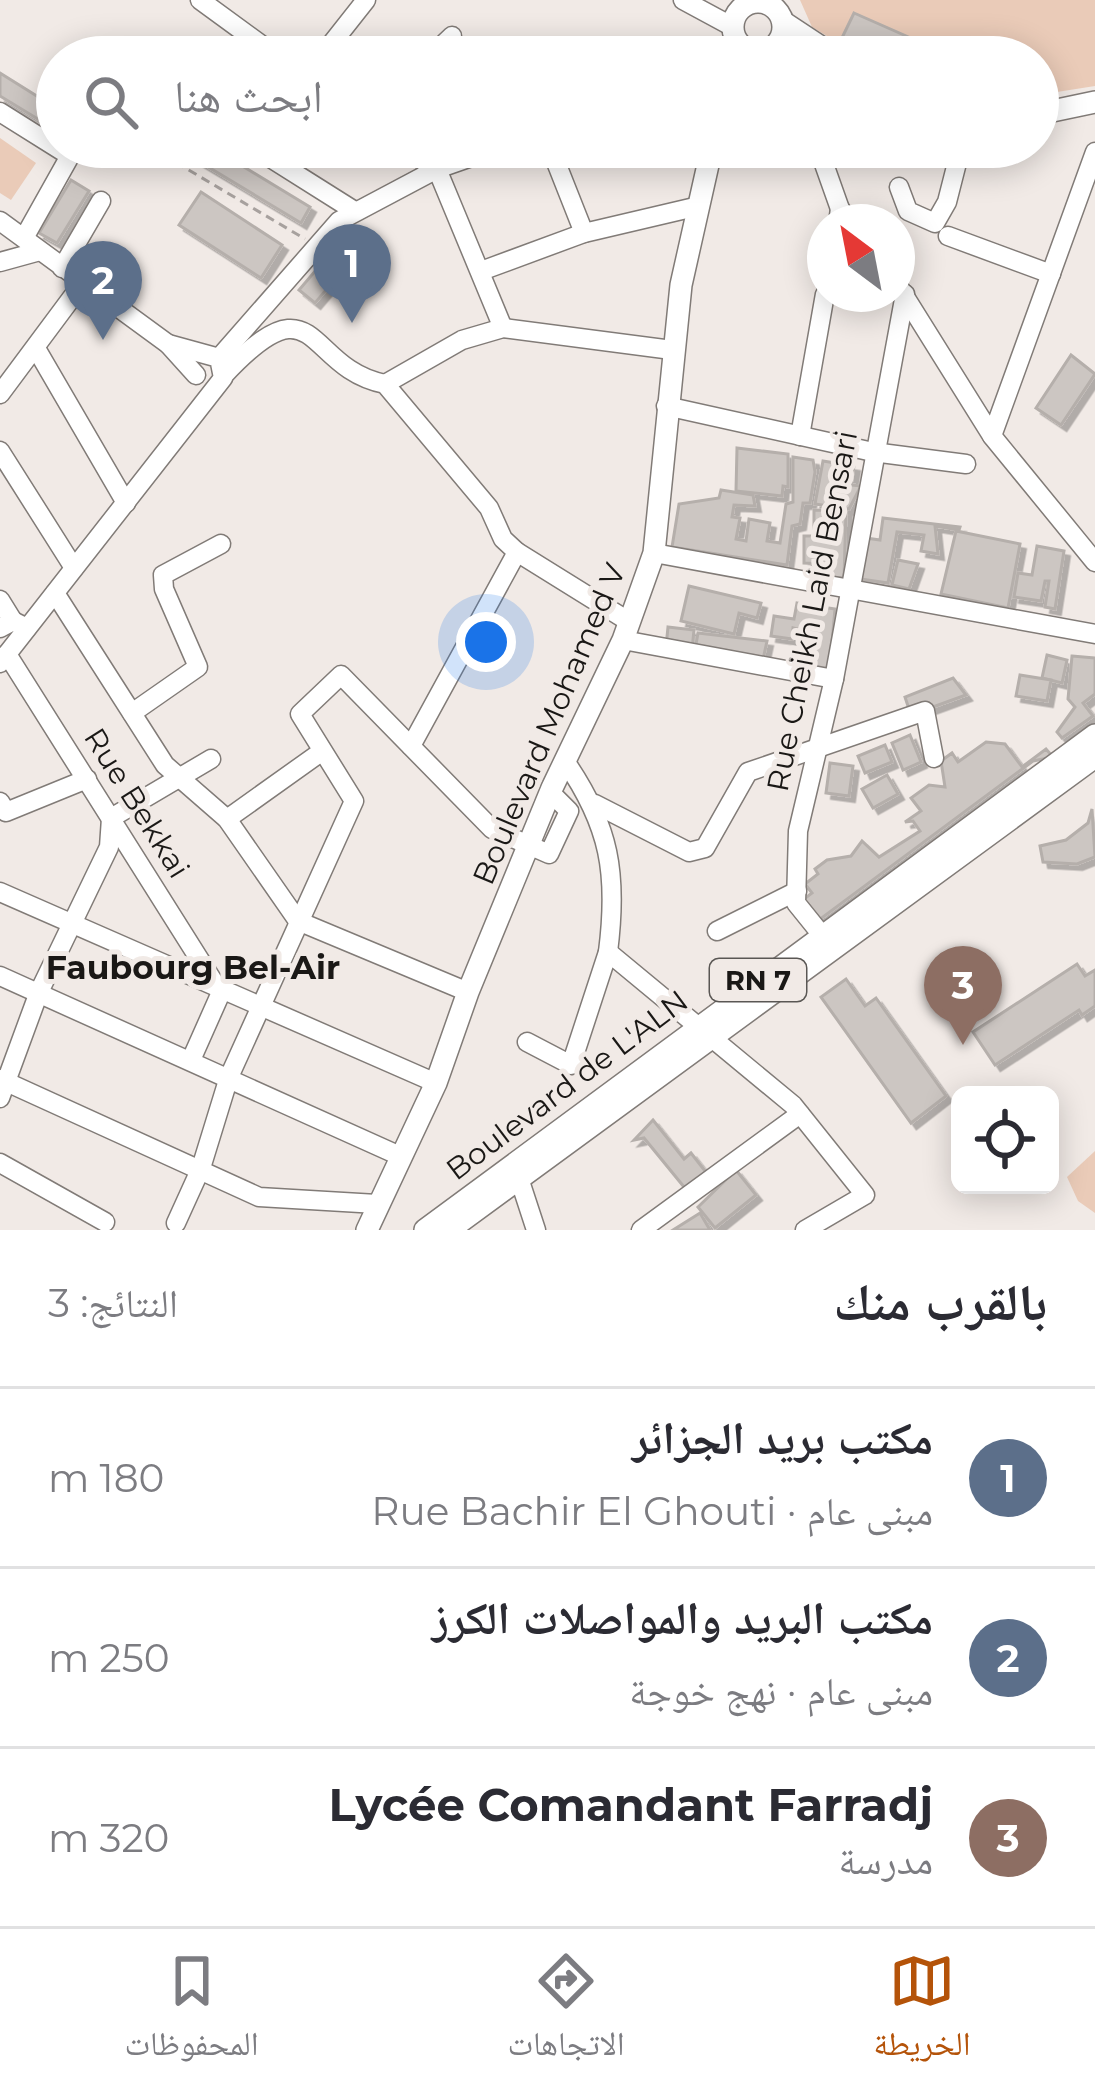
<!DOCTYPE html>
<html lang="ar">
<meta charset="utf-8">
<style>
:root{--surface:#fff;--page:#f7f7f7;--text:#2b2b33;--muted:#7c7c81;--line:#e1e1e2;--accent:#b45309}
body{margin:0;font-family:Montserrat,"Noto Naskh Arabic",sans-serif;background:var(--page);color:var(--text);direction:rtl}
.controls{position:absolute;right:36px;bottom:36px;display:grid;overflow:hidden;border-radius:18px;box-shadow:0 6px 30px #0003}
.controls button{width:108px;height:108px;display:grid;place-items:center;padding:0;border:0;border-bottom:3px solid var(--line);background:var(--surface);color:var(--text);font:60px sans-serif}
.compass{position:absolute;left:807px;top:204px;width:108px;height:108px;border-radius:50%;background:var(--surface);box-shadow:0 6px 30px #0003;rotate:328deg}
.you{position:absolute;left:486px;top:642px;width:42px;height:42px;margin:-30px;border:9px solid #fff;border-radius:50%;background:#1a73e8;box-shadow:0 0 0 18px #1a73e833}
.badge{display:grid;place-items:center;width:78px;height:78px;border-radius:50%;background:var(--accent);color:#fff;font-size:39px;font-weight:700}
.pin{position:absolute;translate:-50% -99px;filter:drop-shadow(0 3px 6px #0008)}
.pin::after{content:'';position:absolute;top:63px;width:42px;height:36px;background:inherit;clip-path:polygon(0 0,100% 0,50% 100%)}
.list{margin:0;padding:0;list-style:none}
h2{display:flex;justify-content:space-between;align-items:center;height:156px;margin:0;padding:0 48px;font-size:51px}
h2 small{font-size:39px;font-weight:400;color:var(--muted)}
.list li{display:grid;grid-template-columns:78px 1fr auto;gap:36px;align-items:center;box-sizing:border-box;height:180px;padding:0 48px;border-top:3px solid var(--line)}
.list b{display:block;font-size:45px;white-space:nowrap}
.list p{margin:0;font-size:39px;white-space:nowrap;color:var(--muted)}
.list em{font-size:39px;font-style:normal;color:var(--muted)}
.icon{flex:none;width:66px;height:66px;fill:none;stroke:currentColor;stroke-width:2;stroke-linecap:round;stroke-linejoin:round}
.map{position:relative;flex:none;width:1095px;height:1230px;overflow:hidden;direction:ltr}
.search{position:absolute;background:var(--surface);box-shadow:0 6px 30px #0003;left:36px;right:36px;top:36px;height:132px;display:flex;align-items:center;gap:30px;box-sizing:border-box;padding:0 42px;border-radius:66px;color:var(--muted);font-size:45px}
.sheet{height:696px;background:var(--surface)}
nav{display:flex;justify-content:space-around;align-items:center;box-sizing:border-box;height:168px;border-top:3px solid var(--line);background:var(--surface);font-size:33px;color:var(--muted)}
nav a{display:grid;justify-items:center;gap:6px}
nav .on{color:var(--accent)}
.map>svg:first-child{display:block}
.green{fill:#eacbb8}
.building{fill:#ccc6c2;stroke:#b5afab;stroke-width:3;filter:url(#shadow)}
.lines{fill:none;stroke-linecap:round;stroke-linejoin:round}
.minor-casing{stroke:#817b77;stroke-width:21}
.major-casing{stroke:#817b77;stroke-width:24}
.path{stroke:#a7a19e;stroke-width:3;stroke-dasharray:9 6;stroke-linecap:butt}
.minor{stroke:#fff;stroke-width:18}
.major{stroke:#fff;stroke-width:21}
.labels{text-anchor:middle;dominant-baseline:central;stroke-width:10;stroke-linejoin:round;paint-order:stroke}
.shield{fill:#f1eae6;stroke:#5a5754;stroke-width:3}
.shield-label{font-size:27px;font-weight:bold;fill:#1a1816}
.street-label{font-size:30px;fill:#1a1816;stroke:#f1eae6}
.neighbourhood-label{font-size:33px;font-weight:bold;fill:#1a1816;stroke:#f1eae6}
</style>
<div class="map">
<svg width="1095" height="1230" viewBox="0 0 1095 1230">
<defs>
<filter id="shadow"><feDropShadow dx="5.5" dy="5.5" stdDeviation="0" flood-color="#0004"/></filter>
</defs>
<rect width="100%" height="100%" fill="#f1eae6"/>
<g class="green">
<polygon points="800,0 1095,0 1095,86 1038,95 1038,57 862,57 812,27"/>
<polygon points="0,138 36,163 11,200 0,193"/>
<polygon points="1095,1151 1095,1213 1078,1201 1067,1177"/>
</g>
<g class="building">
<polygon points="854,13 947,54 946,57 862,57 838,46"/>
<polygon points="0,73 56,108 46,124 0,96"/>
<polygon points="175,147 211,147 310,207 301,223"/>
<polygon points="71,180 89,191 57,243 39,233"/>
<polygon points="201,192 282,245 261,278 179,225"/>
<polygon points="345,236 361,249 315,303 299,290"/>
<polygon points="1071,355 1095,374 1061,425 1036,408"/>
<polygon points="737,448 788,454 788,487 783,486 782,496 736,491"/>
<polygon points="793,457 813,460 815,472 810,503 803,503 800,524 792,526 787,565 672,547 679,504 719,498 721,490 753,495 755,506 734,505 732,517 740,518 736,539 746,541 749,519 770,523 767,541 780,543 786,504 793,502"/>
<polygon points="823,461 854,466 851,485 861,486 849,509 815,504"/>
<polygon points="814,510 846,511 844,578 830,577 830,564 804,563 804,536 814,536"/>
<polygon points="883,518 960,527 959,530 935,526 938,554 921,551 924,535 897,532 888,583 854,578 859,537 880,540"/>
<polygon points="956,531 1020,544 1008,608 941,594"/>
<polygon points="1037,546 1064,551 1055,609 1045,607 1049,581 1045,581 1041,601 1014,597 1018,573 1032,575"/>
<polygon points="898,560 918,564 909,589 892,585"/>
<polygon points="689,586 761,603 757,618 739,613 734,634 681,621"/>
<polygon points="797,603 835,609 829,675 788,668 790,655 797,657 801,630 793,628 792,639 771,636 774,616 794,619"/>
<polygon points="668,627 694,630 692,650 666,647"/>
<polygon points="698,633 767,641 762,664 695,650"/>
<polygon points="1047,655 1067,660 1062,683 1042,678"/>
<polygon points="1072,656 1095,658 1095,694 1083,703 1093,716 1062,738 1057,732 1075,707 1068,699"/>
<polygon points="1020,675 1051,680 1047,701 1016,696"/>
<polygon points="953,678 966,695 911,715 905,697"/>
<polygon points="910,735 921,762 903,770 892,743"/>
<polygon points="986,742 1005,744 1022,767 1046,749 1053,757 1033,761 819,920 804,899 812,893 805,884 818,874 815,869 827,860 851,856 862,841 879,857 920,831 913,821 905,822 921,811 911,798 929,785 945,787 941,761 952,753 958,762"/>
<polygon points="885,745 892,762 865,773 858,756"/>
<polygon points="830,763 853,766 849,796 826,793"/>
<polygon points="887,775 898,794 873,808 862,789"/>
<polygon points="1092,809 1095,857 1077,864 1043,862 1040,846 1066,840 1088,823"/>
<polygon points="1077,964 1085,976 1095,970 1095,1006 1082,1015 1079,1010 995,1065 973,1032"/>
<polygon points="846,979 865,1006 876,998 946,1096 911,1123 821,997"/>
<polygon points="653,1120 684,1159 691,1153 709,1176 689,1193 644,1138 634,1140"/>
<polygon points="736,1170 756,1195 715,1228 698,1207"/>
<polygon points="700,1213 710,1230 673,1230"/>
</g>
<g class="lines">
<defs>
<g id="minor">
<polyline points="200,0 278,57"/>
<polyline points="683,0 733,27"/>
<polyline points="321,57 366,0"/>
<polyline points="430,57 452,36"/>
<polyline points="793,57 794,44"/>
<polyline points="0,112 70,156"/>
<polyline points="253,147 353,210"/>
<polyline points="400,147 437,169 503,328"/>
<polyline points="550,147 584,233"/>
<polyline points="818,147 840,209"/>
<polyline points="899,187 908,211 935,223 947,202 961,147"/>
<polyline points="0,221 168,344 196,375"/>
<polyline points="838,222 840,209 850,222"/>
<polyline points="948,236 1051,274"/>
<polyline points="24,238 75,147"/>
<polyline points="0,262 40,251"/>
<polyline points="62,268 101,201"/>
<polyline points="481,271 584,233 699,206"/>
<polyline points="897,284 992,436 1095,152"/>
<polyline points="37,350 126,503"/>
<polyline points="219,358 339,221 437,169 500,147"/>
<path d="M224,375C319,274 304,368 385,384L489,508L503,539L517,552L411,746"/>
<polyline points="385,384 462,340 503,328 672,350"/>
<polyline points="0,394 82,284"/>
<polyline points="666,406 873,452 966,464"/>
<polyline points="800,436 825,294"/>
<polyline points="992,436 1095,562"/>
<polyline points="0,451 74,568"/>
<polyline points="517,552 628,621"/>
<polyline points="654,553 1095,634"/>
<polyline points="55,593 165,765 227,819 298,921 468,992"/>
<polyline points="0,600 13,621"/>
<polyline points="0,628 13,621 27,628"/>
<polyline points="623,640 834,679"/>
<polyline points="7,654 215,984"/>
<polyline points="0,663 223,378 219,358 168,344"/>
<polyline points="132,713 198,667 164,589 163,575 221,544"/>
<path d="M565,761C610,826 618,874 608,952"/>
<polyline points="0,802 6,812 87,779"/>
<polyline points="595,804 689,852 705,848 748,772 925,711 934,758"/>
<polyline points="227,819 321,752"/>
<polyline points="0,892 436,1083"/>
<polyline points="717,931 797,891"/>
<polyline points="821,934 796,903 798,831 834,679 905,294"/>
<polyline points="0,976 400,1156"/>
<polyline points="527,1042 571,1065 608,952 793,1105 865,1195 805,1230"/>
<polyline points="191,1060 223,988"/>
<polyline points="0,1079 259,1197 377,1204"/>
<polyline points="0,1098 39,992 109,847 111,818 211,759"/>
<polyline points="0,1163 105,1222"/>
<polyline points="518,1175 536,1230"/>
<polyline points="176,1223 201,1168 229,1077 354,801 300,714 341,675 492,829 549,854 569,811 550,792"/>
<polyline points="641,1230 800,1114"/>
</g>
<g id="major">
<circle cx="758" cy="27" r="25"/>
<polyline points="783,22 836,57"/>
<polyline points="1038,114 1095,102"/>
<polyline points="367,1230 436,1083 468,992 552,788 623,640 654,553 681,285 712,147"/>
<polyline points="425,1230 1095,735"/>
<polyline points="449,1230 1095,757"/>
</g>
</defs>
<use href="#minor" class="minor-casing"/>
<use href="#major" class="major-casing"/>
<polyline class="path" points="150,147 305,239"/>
<use href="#minor" class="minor"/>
<use href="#major" class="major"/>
</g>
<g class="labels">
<rect class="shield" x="710" y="959" width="96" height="42" rx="9"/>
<g class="shield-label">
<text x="758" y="980">RN 7</text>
</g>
<g class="street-label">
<text transform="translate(812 611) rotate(-79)">Rue Cheikh Laid Bensari</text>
<text transform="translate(549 724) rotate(-67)">Boulevard Mohamed V</text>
<text transform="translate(137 803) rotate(58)">Rue Bekkai</text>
<text transform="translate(567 1085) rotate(-37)">Boulevard de L'ALN</text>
</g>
<g class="neighbourhood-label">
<text x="193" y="967">Faubourg Bel-Air</text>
</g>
</g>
</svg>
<div class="controls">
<button><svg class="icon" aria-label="locate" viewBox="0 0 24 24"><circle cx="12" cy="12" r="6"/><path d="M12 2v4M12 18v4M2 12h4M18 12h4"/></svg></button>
</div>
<svg class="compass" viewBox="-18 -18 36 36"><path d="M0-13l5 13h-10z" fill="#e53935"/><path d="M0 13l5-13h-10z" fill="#7c7c81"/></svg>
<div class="you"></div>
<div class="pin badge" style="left:352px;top:323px;background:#5c6f8a">1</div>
<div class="pin badge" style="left:103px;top:340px;background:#5c6f8a">2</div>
<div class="pin badge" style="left:963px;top:1045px;background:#8d6e63">3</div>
<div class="search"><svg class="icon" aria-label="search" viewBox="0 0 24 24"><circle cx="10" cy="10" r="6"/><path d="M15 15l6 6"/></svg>ابحث هنا</div>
</div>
<section class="sheet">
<h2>بالقرب منك<small>النتائج: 3</small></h2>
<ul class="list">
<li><span class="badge" style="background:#5c6f8a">1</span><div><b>مكتب بريد الجزائر</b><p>مبنى عام · Rue Bachir El Ghouti</p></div><em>180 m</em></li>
<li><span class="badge" style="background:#5c6f8a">2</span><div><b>مكتب البريد والمواصلات الكرز</b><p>مبنى عام · نهج خوجة</p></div><em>250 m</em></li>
<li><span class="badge" style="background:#8d6e63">3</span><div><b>Lycée Comandant Farradj</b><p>مدرسة</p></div><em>320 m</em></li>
</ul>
</section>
<nav>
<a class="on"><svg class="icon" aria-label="map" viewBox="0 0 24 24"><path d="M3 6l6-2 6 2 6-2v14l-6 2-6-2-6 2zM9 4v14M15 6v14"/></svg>الخريطة</a>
<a><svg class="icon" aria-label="directions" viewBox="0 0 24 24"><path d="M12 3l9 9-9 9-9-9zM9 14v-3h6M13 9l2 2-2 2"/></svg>الاتجاهات</a>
<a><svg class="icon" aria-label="saved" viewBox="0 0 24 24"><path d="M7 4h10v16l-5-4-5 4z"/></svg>المحفوظات</a>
</nav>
